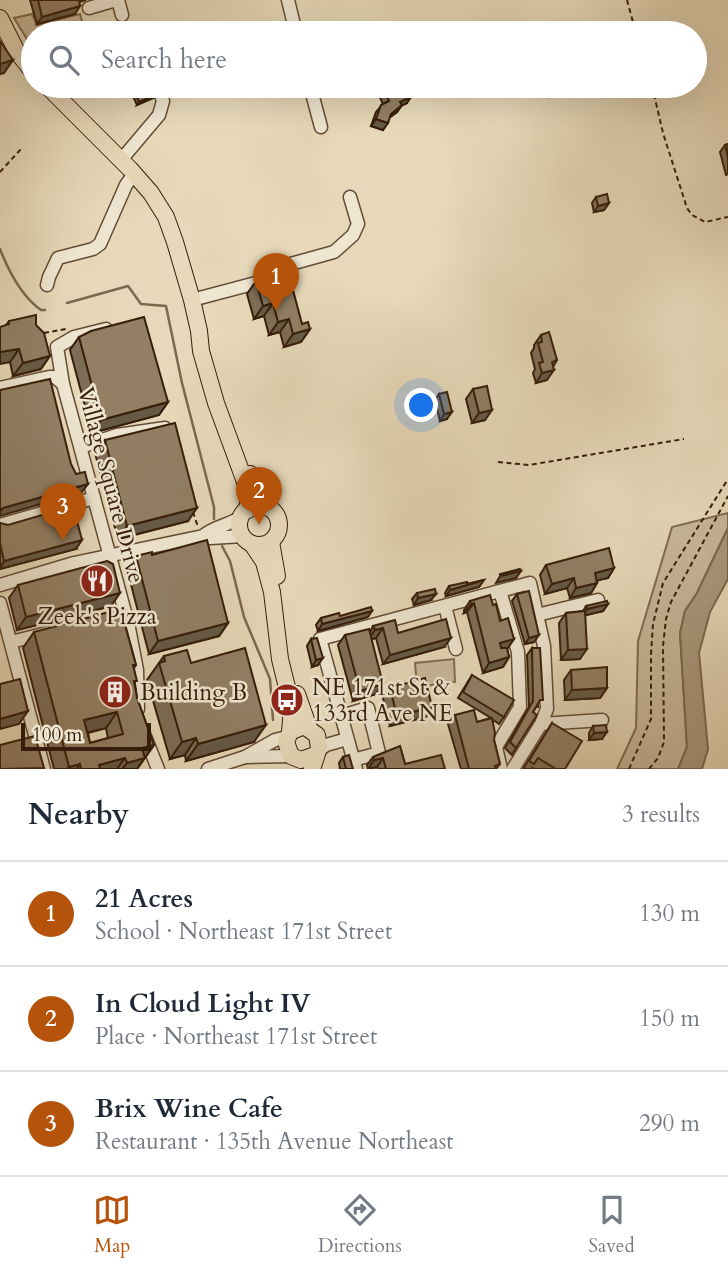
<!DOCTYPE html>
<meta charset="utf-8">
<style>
:root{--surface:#fff;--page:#f6f6f7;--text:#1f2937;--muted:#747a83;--line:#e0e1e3;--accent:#b45309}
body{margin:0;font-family:Cardo,serif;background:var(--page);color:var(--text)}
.scale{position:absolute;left:21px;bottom:18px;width:130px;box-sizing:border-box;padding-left:7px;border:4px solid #371e0a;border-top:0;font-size:19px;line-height:24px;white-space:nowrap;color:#371e0a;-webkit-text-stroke:5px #efe6d1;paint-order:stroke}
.you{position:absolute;left:422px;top:406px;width:24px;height:24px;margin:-18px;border:5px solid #fff;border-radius:50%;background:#1a73e8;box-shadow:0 0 0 10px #1a73e833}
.badge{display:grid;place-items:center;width:46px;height:46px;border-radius:50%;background:var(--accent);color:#fff;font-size:23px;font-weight:700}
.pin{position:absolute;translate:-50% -58px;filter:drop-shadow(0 2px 4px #0008)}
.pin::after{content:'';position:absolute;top:37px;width:24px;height:21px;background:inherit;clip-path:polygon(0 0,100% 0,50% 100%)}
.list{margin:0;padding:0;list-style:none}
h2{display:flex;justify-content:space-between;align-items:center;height:91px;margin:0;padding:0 28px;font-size:30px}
h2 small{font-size:23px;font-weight:400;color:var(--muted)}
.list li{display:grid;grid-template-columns:46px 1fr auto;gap:21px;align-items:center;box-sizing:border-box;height:105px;padding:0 28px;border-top:2px solid var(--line)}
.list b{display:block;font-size:26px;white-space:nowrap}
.list p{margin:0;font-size:23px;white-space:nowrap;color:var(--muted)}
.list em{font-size:23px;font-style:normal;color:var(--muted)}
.icon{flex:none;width:38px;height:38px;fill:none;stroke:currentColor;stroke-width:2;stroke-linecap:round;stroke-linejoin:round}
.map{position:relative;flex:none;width:728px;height:769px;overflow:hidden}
.search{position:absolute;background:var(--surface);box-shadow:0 7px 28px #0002;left:21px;right:21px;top:21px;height:77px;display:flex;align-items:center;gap:18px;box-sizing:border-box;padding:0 24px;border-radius:38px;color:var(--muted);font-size:26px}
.sheet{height:406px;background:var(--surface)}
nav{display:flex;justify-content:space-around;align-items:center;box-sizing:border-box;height:98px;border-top:2px solid var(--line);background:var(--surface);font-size:19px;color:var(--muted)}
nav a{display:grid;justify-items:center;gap:4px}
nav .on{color:var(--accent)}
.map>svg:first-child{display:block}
.green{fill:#c8b89a;stroke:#806b52;stroke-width:2}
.water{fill:#aa997d;stroke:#7c684f;stroke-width:2}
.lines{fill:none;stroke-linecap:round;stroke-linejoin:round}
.stream{stroke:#7c684f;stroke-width:2.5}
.minor-casing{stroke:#634c36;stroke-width:15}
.major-casing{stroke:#371e0a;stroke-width:18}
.path{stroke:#371e0a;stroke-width:2;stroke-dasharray:5 3.5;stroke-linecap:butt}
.minor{stroke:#efe6d1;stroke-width:12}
.major{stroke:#e6d8b8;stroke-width:16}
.wall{fill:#7e6d56;stroke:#371e0a;stroke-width:2;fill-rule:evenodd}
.shaded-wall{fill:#665946;stroke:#371e0a;stroke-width:2}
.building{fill:#927f64;stroke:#371e0a;stroke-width:2;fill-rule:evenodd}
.labels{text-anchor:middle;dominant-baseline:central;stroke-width:5;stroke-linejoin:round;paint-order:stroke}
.street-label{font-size:23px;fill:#371e0a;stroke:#efe6d1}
.poi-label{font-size:23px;fill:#371e0a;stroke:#efe6d1;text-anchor:start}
</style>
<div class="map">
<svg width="728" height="769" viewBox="0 0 728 769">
<rect width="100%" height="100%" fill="#e6d8b8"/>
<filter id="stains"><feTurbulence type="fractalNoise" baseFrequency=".00286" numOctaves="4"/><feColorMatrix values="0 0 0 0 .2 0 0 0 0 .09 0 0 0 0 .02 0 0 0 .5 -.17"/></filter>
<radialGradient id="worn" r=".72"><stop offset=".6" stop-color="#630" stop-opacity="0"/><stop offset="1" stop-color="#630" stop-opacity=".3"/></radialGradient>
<g class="green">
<polygon points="32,14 37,25 80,14 84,29 67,33 33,33 33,49 14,18"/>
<polygon points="728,513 728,528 697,593 685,611 680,633 687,747 678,769 617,769 636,728 638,641 672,527"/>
<polygon points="454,659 455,682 417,687 415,663"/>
</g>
<polygon class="water" points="728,528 728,579 710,612 699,653 708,749 702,769 678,769 687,747 680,633 685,611 697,593"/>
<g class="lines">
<g class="stream">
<path d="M0,249C9,272 21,296 41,310H45"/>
<polyline points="67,303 128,286 141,304 166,306 182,383 214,507 214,519"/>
<polyline points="222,546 230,561 244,617 270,679 273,720"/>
</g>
<defs>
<g id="minor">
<polyline points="118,0 122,15"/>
<polyline points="288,0 296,33"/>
<polyline points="89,8 116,0"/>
<polyline points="310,86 321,127"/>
<polyline points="121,160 159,115 163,101 158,86"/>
<polyline points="47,285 49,277 58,258 93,249 100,244 126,185 134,174"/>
<polyline points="192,300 271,279 287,265 334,252 353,235 358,224 350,197"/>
<polyline points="63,384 57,347 74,337 106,329"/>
<polyline points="0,388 49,377 55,377 63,384 128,623 137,670 138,709"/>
<polyline points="81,447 117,435 165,428"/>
<polyline points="0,525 94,498"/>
<polyline points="210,538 243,536"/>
<path d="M0,585L74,563L203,536C213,527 229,525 241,517"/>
<polyline points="500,591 518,652 520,707 496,747 501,769"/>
<polyline points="0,603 44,769"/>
<polyline points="445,606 456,649"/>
<polyline points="537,615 598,600"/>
<polyline points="11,642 47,633"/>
<polyline points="341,716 368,708 379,753 353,760"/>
<polyline points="541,724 602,720"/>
<polyline points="144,734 158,769"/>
<polyline points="317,752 326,745 347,739"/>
<polyline points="245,757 291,756"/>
<polyline points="208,769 245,757 275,740 287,737"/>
<polyline points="356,769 320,639 530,583 544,646 547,709 541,724 513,769"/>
</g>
<g id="major">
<polyline points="0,18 17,52 33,72"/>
<polyline points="47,86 130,169 151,193 166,217 175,242 192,300 199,331 201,351 216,403 248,490 248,510"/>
<polyline points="250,474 269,508"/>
<circle cx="259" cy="525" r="20"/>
<polyline points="271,542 277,576"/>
<polyline points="252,544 264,562 272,592 280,659 292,708 290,732"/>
<polyline points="297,694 309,728"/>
<polyline points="312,769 319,748 317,735 304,726 290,732 286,742 291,756 301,760 315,755"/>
</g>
</defs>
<use href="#minor" class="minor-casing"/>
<use href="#major" class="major-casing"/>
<g class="path">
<polyline points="627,0 636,33"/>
<polyline points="652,86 663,133 687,208 692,215 705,222 728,217"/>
<polyline points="0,172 21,149"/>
<polyline points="44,333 66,329"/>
<polyline points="498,462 529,465 684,439"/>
<polyline points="193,512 198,527"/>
<polyline points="629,769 651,719 651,654 653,624 663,583 728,479"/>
<polyline points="649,769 658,758 664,742 663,646 666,619 671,602 728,496"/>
</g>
<use href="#minor" class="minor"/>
<use href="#major" class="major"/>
</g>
<g class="wall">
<polygon points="30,0 86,0 79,2 75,14 37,24"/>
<polygon points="378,86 405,86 407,103 402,105 397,112 389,118 383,130 371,126 376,112 383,104 376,89"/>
<polygon points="551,86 557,95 550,97 548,90"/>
<polygon points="134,90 153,98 137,105 132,94"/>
<polygon points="728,144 728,174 726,175 720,152 725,145"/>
<polygon points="596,197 609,203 604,210 594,212 592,203"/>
<polygon points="256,281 281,281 302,324 310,329 301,342 284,347 280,332 269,335 264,316 254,319 247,294"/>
<polygon points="9,321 36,325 41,369 13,376 10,362 6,325"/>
<polygon points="541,335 557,360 553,367 547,380 536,383 533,373 535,369 531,353 534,348 534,345"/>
<polygon points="79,337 168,402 159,415 92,433 70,350"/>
<polygon points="473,389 485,420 472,423 466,399"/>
<polygon points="439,394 447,419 440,421 435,400"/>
<polygon points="105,440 188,521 118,539 95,453"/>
<polygon points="0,523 76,549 0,569"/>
<polygon points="152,555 228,623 219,636 149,654 127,569 136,556"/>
<polygon points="546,565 614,568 608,578 597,580 597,583 591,593 570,598 567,588 545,594 540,575"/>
<polygon points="484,580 479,587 446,596 445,593 449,586 467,584"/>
<polygon points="18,585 111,606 17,630 9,598"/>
<polygon points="417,593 431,600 414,605 412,599"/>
<polygon points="517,594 534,642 525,644 512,601"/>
<polygon points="470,601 493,605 500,621 514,639 507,648 509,657 503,667 483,673 467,612 464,613 464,610"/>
<polygon points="608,604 603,611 585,615 580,659 561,660 559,623 566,613 583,611 586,606"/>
<polygon points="340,616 368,617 318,631 316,625 321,618"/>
<polygon points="373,626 444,647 383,664 376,638 371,639 376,694 353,701 338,645 345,635 370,632"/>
<path d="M126,628L136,665L134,668L135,684L137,698L154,745L137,769H54L23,648L34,632ZM106,728L108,738L90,743L88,733Z"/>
<polygon points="311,639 318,665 312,667 307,646"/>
<polygon points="532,648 538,707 536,707 533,712 516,748 512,755 505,748 529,707 527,655"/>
<polygon points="164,656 191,663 254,742 186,761 185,755 170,759 147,680"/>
<polygon points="571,670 607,688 600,698 565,700 564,680"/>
<polygon points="472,675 504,717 499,724 492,719 494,740 500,764 496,769 461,769 448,724 455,715 477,722 491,718 458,698"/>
<polygon points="390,688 432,707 426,717 390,726 383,698"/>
<polygon points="552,723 565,769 534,769 532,768 531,769 523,769"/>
<polygon points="593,726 602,739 589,740 589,733"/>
<polygon points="400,746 405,764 445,769 378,769 377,767 368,769 367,765 373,757"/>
<polygon points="343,757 353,769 340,769 339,763"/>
</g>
<g class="shaded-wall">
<polygon points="80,6 75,14 37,24 42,17"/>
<polygon points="13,60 4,73 0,74 0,64"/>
<polygon points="560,91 557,95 550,97 552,93"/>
<polygon points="155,95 153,98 137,105 139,102"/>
<polygon points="411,97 407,103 395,109 400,102"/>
<polygon points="402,105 397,112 386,120 391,114"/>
<polygon points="376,119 388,123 383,130 371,126"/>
<polygon points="609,203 604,210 594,212 598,206"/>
<polygon points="273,303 264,316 254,319 263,306"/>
<polygon points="289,319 280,332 269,335 278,322"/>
<polygon points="310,329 301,342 284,347 293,334"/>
<polygon points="19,349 10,362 0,364 0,352"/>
<polygon points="50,356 41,369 13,376 23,363"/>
<polygon points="554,370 547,380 536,383 542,373"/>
<polygon points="168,402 159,415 92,433 101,420"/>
<polygon points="492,410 485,420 472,423 479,413"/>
<polygon points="452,412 447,419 440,421 444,414"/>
<polygon points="88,484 82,492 0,516 0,511 3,508"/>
<polygon points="197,508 188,521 118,539 127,526"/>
<polygon points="82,540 76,549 0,569 4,561"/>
<polygon points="614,568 608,578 588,583 595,573"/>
<polygon points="521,571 516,578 496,583 500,576"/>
<polygon points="574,578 567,588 545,594 552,584"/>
<polygon points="484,580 479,587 446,596 450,590"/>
<polygon points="597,583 591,593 570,598 576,588"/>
<polygon points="120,593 111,606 17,630 26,617"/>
<polygon points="436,594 431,600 414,605 418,598"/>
<polygon points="474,603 467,612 464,613 471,604"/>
<polygon points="608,604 603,611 583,616 587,609"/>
<polygon points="372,611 368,617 318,631 322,624"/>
<polygon points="228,623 219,636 149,654 158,641"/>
<polygon points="383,628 376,638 368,640 375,630"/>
<polygon points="539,635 534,642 525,644 529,638"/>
<polygon points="451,638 444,647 383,664 390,655"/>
<polygon points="514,639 508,648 493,652 500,643"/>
<polygon points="587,649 580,659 561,660 568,650"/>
<polygon points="509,657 503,667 483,673 489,663"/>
<polygon points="323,658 318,665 312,667 316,660"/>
<polygon points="383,684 376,694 353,701 360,691"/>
<polygon points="607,688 600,698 565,700 572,690"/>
<polygon points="432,707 426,717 390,726 397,716"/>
<polygon points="28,711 19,724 0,729 0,719"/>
<polygon points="117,712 106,728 73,736 84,720"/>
<polygon points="266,725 254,742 186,761 198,744"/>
<polygon points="607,732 602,739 589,740 594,733"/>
<polygon points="196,738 185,755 170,759 182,742"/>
<polygon points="154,745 137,769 122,769 127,763 142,748"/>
<polygon points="125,758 117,769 96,769 99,765"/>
<polygon points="383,758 377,767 368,769 374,760"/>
<polygon points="80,764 77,769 67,769 69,767"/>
</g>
<g class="building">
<polygon points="38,0 79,0 80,6 42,17"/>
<polygon points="0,41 13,60 0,64"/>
<polygon points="145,86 153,86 155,95 139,102 134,90"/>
<polygon points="382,86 405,86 411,97 400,102 402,105 391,114 388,123 376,119 381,105 389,101"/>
<polygon points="551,86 558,86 560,91 552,93"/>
<polygon points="728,144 728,158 725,145"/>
<polygon points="607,194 609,203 598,206 596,197"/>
<polygon points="280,275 281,281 290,279 302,324 308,322 310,329 293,334 289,319 278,322 273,303 263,306 256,281"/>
<polygon points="36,315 36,325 44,333 50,356 23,363 19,349 0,352 0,327 9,324 9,321"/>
<polygon points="144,317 168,402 101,420 79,337 91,331"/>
<polygon points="549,332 557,360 552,362 554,370 542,373 539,363 543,362 538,343 542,342 541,335"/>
<polygon points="50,379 71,464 76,474 85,472 88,484 3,508 0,511 0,390"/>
<polygon points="487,386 492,410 479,413 473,389"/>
<polygon points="447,392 452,412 444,414 439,394"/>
<polygon points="175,423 197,508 127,526 105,440"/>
<polygon points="73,506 82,540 4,561 0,543 0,523 8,525"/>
<polygon points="207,540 228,623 158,641 136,556 152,552 152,555"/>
<polygon points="609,548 614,568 595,573 597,583 576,588 574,578 552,584 546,565"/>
<polygon points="107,561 113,564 120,593 26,617 18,585"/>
<polygon points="520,569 521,571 500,576 500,574"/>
<polygon points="484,580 450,590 449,586 467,582 467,584"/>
<polygon points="435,589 436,594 418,598 417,593"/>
<polygon points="529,591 539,635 529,638 517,594"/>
<polygon points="490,595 493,605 496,604 500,621 508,618 514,639 500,643 501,648 507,648 509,657 489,663 474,603 471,604 470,601"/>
<polygon points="607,601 608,604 587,609 586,606"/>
<polygon points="371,607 372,611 322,624 321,618 339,613 340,616"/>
<path d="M124,608L129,624L125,625L136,665H133L137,681H134L137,698L154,745L142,748L145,758L127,763L125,758L99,765L100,769H81L80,764L69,767L34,632ZM117,712L123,734L90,743L84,720Z"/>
<polygon points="585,611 587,649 568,650 566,613"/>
<polygon points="446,619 451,638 390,655 383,628 375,630 373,626 395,620 398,633"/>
<polygon points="369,629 383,684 360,691 345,635"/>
<polygon points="317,638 323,658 316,660 311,639"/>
<polygon points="245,648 266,725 198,744 196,738 182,742 159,663 165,661 164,656 187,650 191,663"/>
<polygon points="532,648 540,648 543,700 540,700 533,712 537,715 516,748 510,742 533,701"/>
<polygon points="607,667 607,688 572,690 571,670"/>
<polygon points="472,675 514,700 504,717 463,692"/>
<polygon points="425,678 432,707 397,716 390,688"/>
<polygon points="20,679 28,711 0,719 0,684"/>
<polygon points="474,710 477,722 492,718 495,733 494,740 500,764 495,766 496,769 469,769 455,715"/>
<polygon points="552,723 582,741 565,769 556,769 538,758 534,764 529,761"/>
<polygon points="606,725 607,732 594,733 593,726"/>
<polygon points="35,736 44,768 0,769 0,745"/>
<polygon points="400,746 405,764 441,755 445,769 386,769 383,758 374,760 373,757"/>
<polygon points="349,755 353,769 346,769 343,757"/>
</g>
<defs>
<symbol id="restaurant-disc" viewBox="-11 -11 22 22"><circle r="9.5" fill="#8f2418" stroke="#efe6d1"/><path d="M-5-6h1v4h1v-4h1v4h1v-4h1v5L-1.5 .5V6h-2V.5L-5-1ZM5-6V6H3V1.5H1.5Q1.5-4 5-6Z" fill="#fff"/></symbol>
<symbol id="building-disc" viewBox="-11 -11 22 22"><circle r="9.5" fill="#8f2418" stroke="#efe6d1"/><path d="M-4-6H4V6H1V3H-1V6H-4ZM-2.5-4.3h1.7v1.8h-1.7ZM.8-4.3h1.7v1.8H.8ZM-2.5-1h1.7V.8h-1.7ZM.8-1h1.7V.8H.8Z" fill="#fff"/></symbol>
<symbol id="bus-disc" viewBox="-11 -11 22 22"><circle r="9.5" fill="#8f2418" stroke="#efe6d1"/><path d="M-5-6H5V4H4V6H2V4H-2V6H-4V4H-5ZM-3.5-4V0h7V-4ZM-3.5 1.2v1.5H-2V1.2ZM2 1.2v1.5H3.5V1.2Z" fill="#fff"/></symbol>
</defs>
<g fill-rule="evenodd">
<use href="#restaurant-disc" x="78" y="562" width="38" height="38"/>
<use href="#building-disc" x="96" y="673" width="38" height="38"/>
<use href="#bus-disc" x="268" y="681" width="38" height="38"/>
</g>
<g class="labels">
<g class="street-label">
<text transform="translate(111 485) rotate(75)">Village Square Drive</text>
</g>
<g class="poi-label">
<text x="97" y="616" text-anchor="middle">Zeek's Pizza</text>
<text x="312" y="687">NE 171st St &amp;<tspan x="312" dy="26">133rd Ave NE</tspan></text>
<text x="140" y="692">Building B</text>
</g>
</g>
<rect width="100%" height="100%" filter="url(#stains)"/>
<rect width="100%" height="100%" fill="url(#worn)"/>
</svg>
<div class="scale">100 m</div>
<div class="you"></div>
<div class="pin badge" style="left:276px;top:311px">1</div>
<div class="pin badge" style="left:259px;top:525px">2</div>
<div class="pin badge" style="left:63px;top:541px">3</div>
<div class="search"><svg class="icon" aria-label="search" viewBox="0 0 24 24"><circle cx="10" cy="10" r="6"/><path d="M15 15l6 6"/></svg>Search here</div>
</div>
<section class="sheet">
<h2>Nearby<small>3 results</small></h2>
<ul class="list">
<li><span class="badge">1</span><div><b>21 Acres</b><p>School · Northeast 171st Street</p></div><em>130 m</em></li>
<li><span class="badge">2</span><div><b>In Cloud Light IV</b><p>Place · Northeast 171st Street</p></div><em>150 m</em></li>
<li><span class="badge">3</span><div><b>Brix Wine Cafe</b><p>Restaurant · 135th Avenue Northeast</p></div><em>290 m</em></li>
</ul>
</section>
<nav>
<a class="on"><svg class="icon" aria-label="map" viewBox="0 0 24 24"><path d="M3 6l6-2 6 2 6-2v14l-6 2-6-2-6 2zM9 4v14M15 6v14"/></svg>Map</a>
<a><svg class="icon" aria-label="directions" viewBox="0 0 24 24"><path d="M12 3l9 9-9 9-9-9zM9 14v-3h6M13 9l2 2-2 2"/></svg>Directions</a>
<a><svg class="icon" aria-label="saved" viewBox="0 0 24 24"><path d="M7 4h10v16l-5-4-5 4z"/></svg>Saved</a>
</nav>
